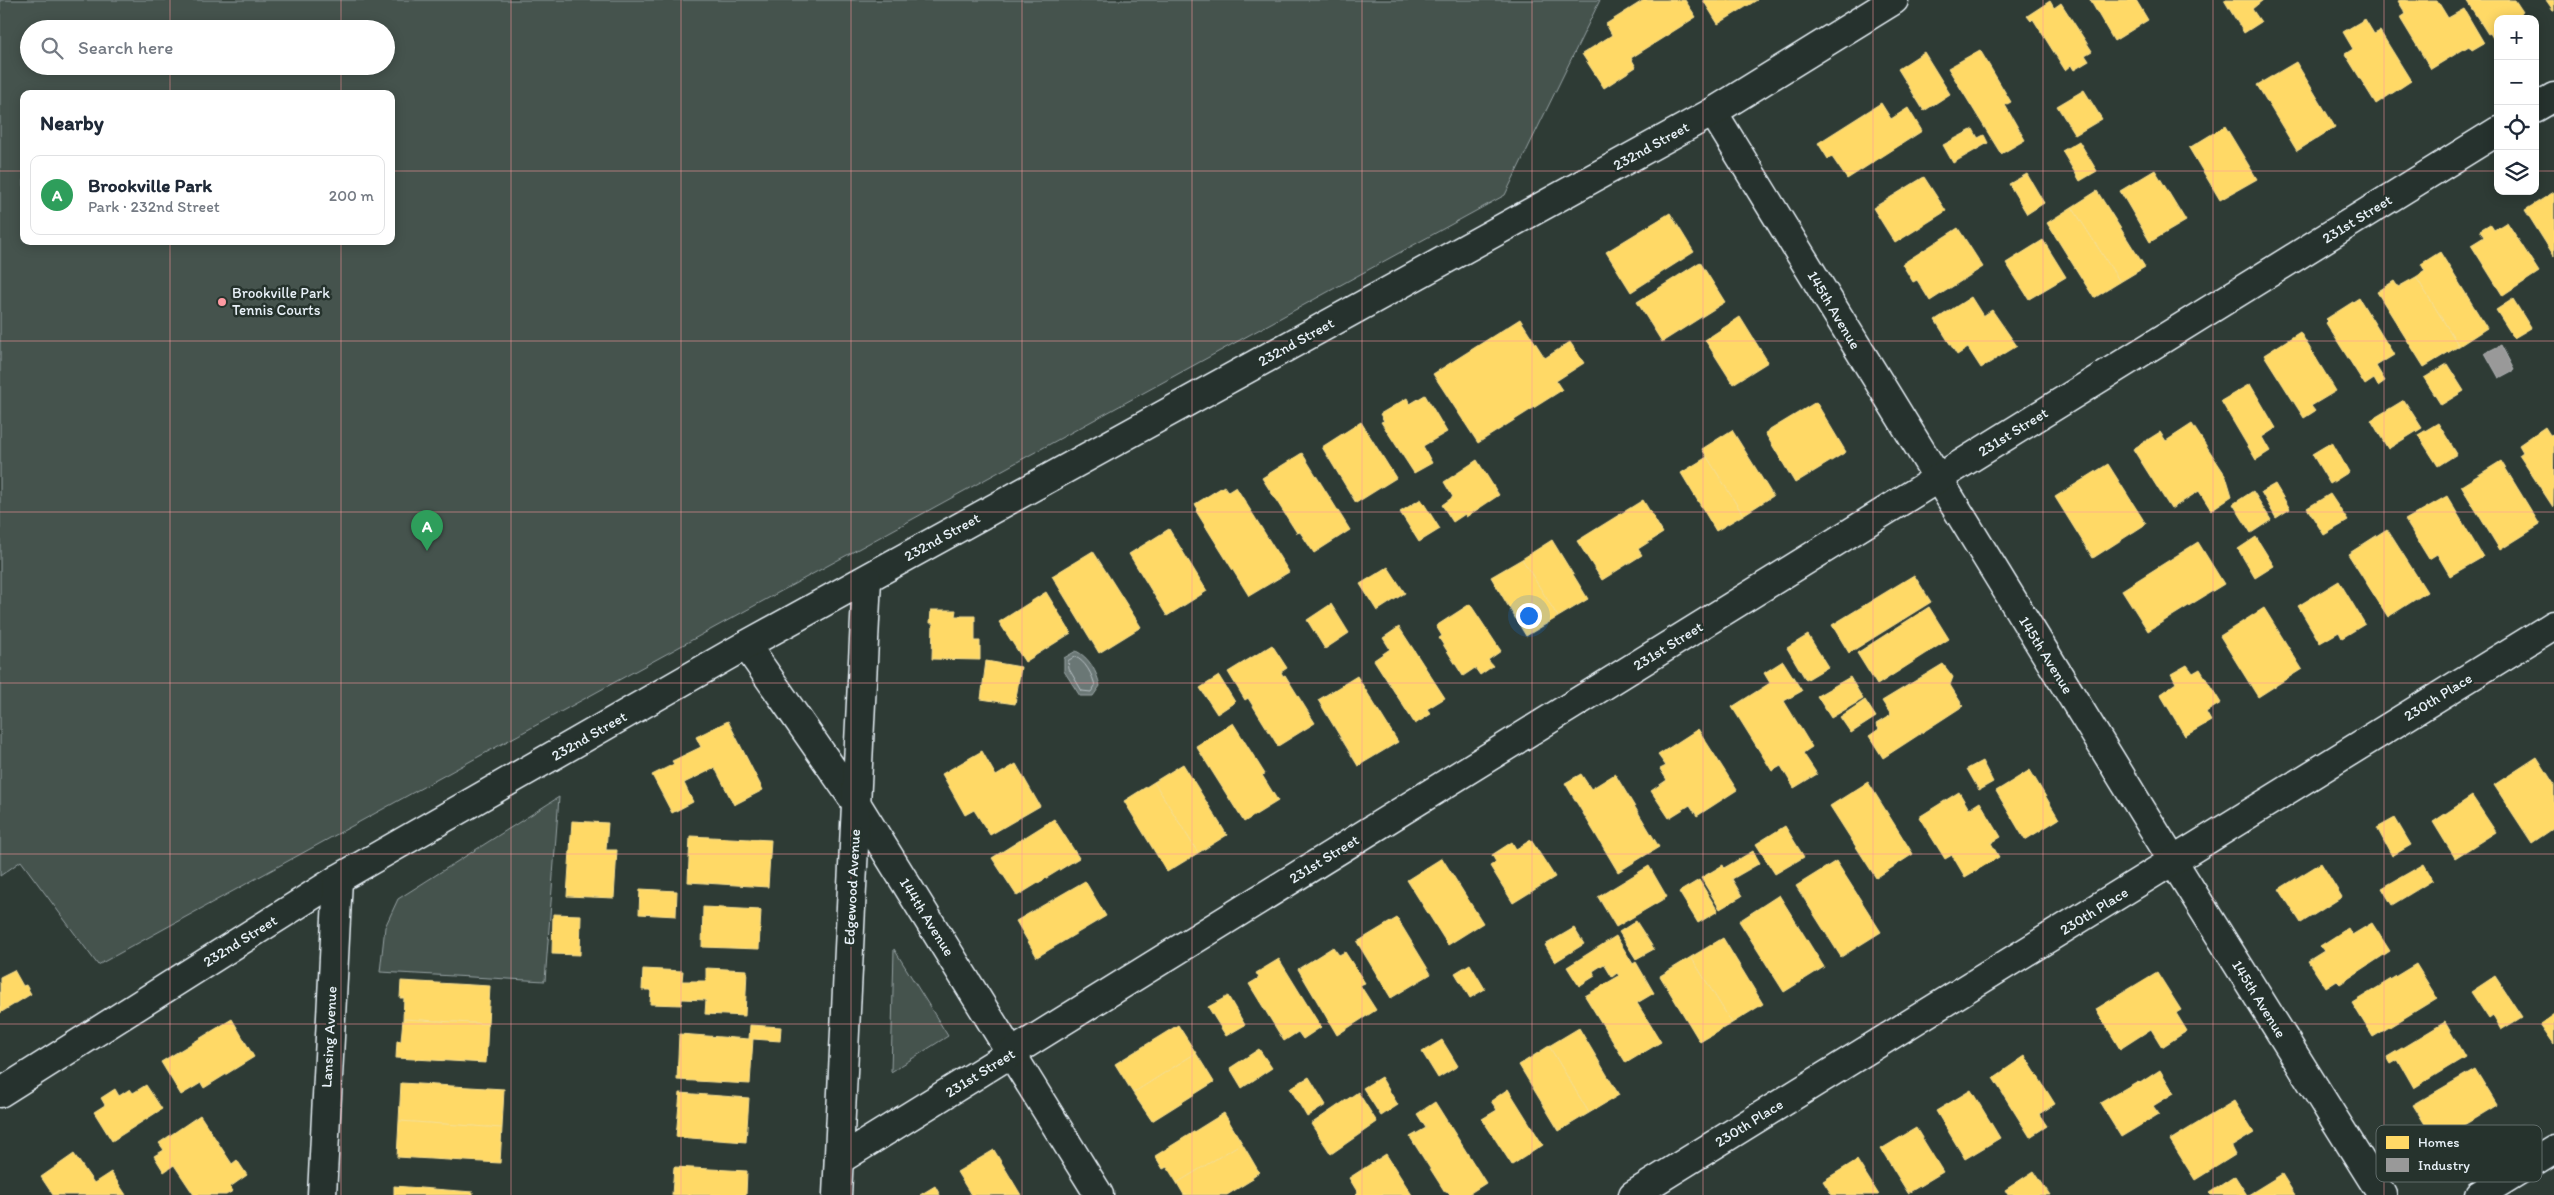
<!DOCTYPE html>
<meta charset="utf-8">
<style>
:root{--surface:#fff;--page:#f6f6f7;--text:#1f2937;--muted:#747a83;--line:#e0e1e3;--accent:#1a73e8}
body{margin:0;font-family:Itim,sans-serif;background:var(--page);color:var(--text)}
.controls{position:absolute;right:15px;top:15px;display:grid;overflow:hidden;border-radius:10px;box-shadow:0 2px 12px #0003}
.controls button{width:45px;height:45px;display:grid;place-items:center;padding:0;border:0;border-bottom:1px solid var(--line);background:var(--surface);color:var(--text);font:25px sans-serif}
.you{position:absolute;left:1528px;top:615px;width:18px;height:18px;margin:-12px;border:4px solid #fff;border-radius:50%;background:#1a73e8;box-shadow:0 0 0 8px #1a73e833}
.badge{display:grid;place-items:center;width:32px;height:32px;border-radius:50%;background:var(--accent);color:#fff;font-size:16px;font-weight:700}
.pin{position:absolute;translate:-50% -41px;filter:drop-shadow(0 1px 2px #0008)}
.pin::after{content:'';position:absolute;top:26px;width:18px;height:15px;background:inherit;clip-path:polygon(0 0,100% 0,50% 100%)}
.list{margin:0;padding:0;list-style:none}
h2{display:flex;justify-content:space-between;align-items:center;height:65px;margin:0;padding:0 20px;font-size:21px}
h2 small{font-size:16px;font-weight:400;color:var(--muted)}
.list li{display:grid;grid-template-columns:32px 1fr auto;gap:15px;align-items:center;box-sizing:border-box;height:80px;margin:0 10px 10px;padding:0 10px;border:1px solid var(--line);border-radius:10px}
.list b{display:block;font-size:19px;white-space:nowrap}
.list p{margin:0;font-size:16px;white-space:nowrap;color:var(--muted)}
.list em{font-size:16px;font-style:normal;color:var(--muted)}
.icon{flex:none;width:28px;height:28px;fill:none;stroke:currentColor;stroke-width:2;stroke-linecap:round;stroke-linejoin:round}
.map{position:relative;flex:none;width:2554px;height:1195px;overflow:hidden}
.search{position:absolute;background:var(--surface);box-shadow:0 2px 12px #0003;left:20px;top:20px;width:375px;height:55px;display:flex;align-items:center;gap:12px;box-sizing:border-box;padding:0 18px;border-radius:28px;color:var(--muted);font-size:19px}
.panel{position:absolute;background:var(--surface);box-shadow:0 2px 12px #0003;left:20px;top:90px;width:375px;height:155px;border-radius:10px}
.map>svg:first-child{display:block}
.green{fill:#45524e;stroke:#96a2a3;fill-rule:evenodd}
.water{fill:#6b7775;stroke:#9da8a9}
.homes{fill:#ffd966;stroke:#f8e092}
.industry{fill:#999;stroke:#b1b3b6}
.lines{fill:none;stroke-linecap:round;stroke-linejoin:round}
.shore{stroke:#b6c0c4;stroke-width:1}
.minor-casing{stroke:#e8f1f8;stroke-width:31}
.minor{stroke:#26332d;stroke-width:28}
.grid{fill:none;stroke:#ff9aa2;stroke-width:1;stroke-opacity:0.55}
.poi-dot{fill:#ff9aa2;stroke:#26332d;stroke-width:2}
.labels{text-anchor:middle;dominant-baseline:central;stroke-width:5;stroke-linejoin:round;paint-order:stroke}
.street-label{font-size:15px;fill:#e8f1f8;stroke:#26332d}
.poi-label{font-size:15px;fill:#e8f1f8;stroke:#26332d;text-anchor:start}
.key{fill:#26332d;stroke:#606c6a;stroke-width:1}
.key-label{font-size:14px;fill:#e8f1f8}
</style>
<div class="map">
<svg width="2554" height="1195" viewBox="0 0 2554 1195">
<rect width="100%" height="100%" fill="#2e3b35"/>
<filter id="ink" filterUnits="userSpaceOnUse"><feTurbulence type="fractalNoise" baseFrequency=".02" numOctaves="2"/><feDisplacementMap in="SourceGraphic" scale="10" xChannelSelector="R" yChannelSelector="G"/><feConvolveMatrix kernelMatrix="1 2 1 2 8 2 1 2 1" color-interpolation-filters="sRGB"/></filter>
<g filter="url(#ink)">
<g class="green">
<path d="M0,0H1600L1505,195L98,965L21,861L0,876ZM29,29H386V66H29ZM24,94H391V241H24Z"/>
<polygon points="559,797 545,981 380,972 385,927 398,899"/>
<polygon points="894,949 948,1036 891,1072"/>
</g>
<path class="water" d="M1076,651C1089,657 1097,672 1100,686L1093,696H1080L1064,671V658Z"/>
<g class="homes">
<polygon points="1644,0 1685,0 1696,17 1631,58 1636,67 1604,88 1582,54 1612,35 1606,24"/>
<polygon points="1703,0 1757,0 1718,24"/>
<polygon points="2090,0 2136,0 2148,20 2114,41"/>
<polygon points="2224,0 2263,0 2252,9 2261,22 2244,33"/>
<polygon points="2400,0 2437,0 2448,18 2464,9 2484,43 2472,50 2469,46 2431,69 2400,18 2406,14 2398,1"/>
<polygon points="2466,0 2515,0 2523,12 2520,14 2522,19 2498,19 2498,38 2494,40 2490,33 2488,34"/>
<polygon points="2546,0 2554,0 2554,10 2553,10"/>
<polygon points="2050,1 2054,8 2061,3 2092,51 2085,55 2089,61 2074,70 2071,65 2065,70 2033,19 2031,21 2027,16"/>
<polygon points="2365,19 2374,34 2380,31 2411,81 2376,104 2345,54 2353,49 2343,32"/>
<polygon points="1980,50 2011,102 2005,105 2025,140 2001,154 1948,68"/>
<polygon points="1924,52 1950,94 1924,111 1898,69"/>
<polygon points="2296,62 2335,127 2297,151 2257,85"/>
<polygon points="2084,90 2102,119 2075,135 2057,106"/>
<polygon points="1881,103 1891,119 1908,108 1922,131 1847,179 1832,157 1828,159 1818,143"/>
<polygon points="2225,126 2257,179 2220,200 2189,148"/>
<polygon points="1973,129 1978,138 1984,135 1988,143 1953,163 1943,145"/>
<polygon points="2079,141 2097,171 2080,181 2062,151"/>
<polygon points="2155,170 2186,221 2150,242 2120,191"/>
<polygon points="2027,174 2044,203 2027,214 2009,184"/>
<polygon points="1924,177 1946,211 1895,243 1873,208"/>
<polygon points="2097,191 2145,267 2120,282 2072,207"/>
<polygon points="2554,192 2554,256 2525,210"/>
<polygon points="2072,207 2120,282 2094,298 2047,223"/>
<polygon points="1670,213 1694,252 1631,292 1606,252"/>
<polygon points="2507,222 2539,272 2503,296 2471,245 2484,237 2480,230 2490,224 2494,230"/>
<polygon points="1958,228 1983,267 1930,301 1917,280 1913,282 1902,264"/>
<polygon points="2043,240 2066,277 2029,299 2006,263"/>
<polygon points="2440,252 2487,328 2459,346 2416,277 2425,271 2421,264"/>
<polygon points="1700,262 1725,302 1662,342 1637,302"/>
<polygon points="2416,277 2459,346 2424,367 2377,292 2394,281 2398,287"/>
<polygon points="1971,297 1983,316 1992,310 2017,346 1981,368 1968,348 1957,355 1935,320"/>
<polygon points="2359,298 2394,355 2376,366 2385,381 2378,386 2374,379 2365,385 2326,323 2328,321 2326,319"/>
<polygon points="2513,299 2531,328 2514,338 2496,310"/>
<polygon points="1740,317 1768,362 1733,384 1705,340"/>
<polygon points="1520,319 1545,358 1570,342 1584,363 1556,381 1562,390 1478,443 1433,374"/>
<polygon points="2300,332 2336,391 2311,406 2315,411 2304,418 2264,355"/>
<polygon points="2447,364 2464,391 2441,405 2424,378"/>
<polygon points="2250,384 2276,428 2262,437 2270,451 2256,460 2221,401"/>
<polygon points="1425,395 1447,432 1423,446 1432,463 1414,473 1381,422 1384,421 1380,414 1407,398 1410,404"/>
<polygon points="2404,400 2422,428 2388,449 2371,420"/>
<polygon points="1816,402 1846,452 1795,483 1765,433"/>
<polygon points="1361,422 1396,478 1356,503 1322,447"/>
<polygon points="2438,423 2457,454 2438,466 2418,435"/>
<polygon points="2192,424 2226,476 2232,496 2211,510 2199,491 2171,509 2133,449 2160,432 2166,441"/>
<polygon points="2545,427 2550,435 2554,434 2553,507 2519,455 2523,452 2519,445"/>
<polygon points="1732,430 1773,496 1743,515 1702,449"/>
<polygon points="2332,442 2349,472 2330,484 2312,454"/>
<polygon points="1302,453 1350,530 1314,553 1300,532 1297,533 1262,478"/>
<polygon points="1707,457 1743,515 1716,531 1681,473"/>
<polygon points="1477,460 1499,495 1466,517 1465,514 1453,522 1442,505 1453,497 1444,482"/>
<polygon points="2501,461 2540,525 2500,550 2461,486"/>
<polygon points="2108,464 2146,524 2093,558 2055,497"/>
<polygon points="2275,484 2290,509 2276,518 2261,492"/>
<polygon points="1224,486 1228,492 1236,487 1289,572 1249,596 1196,511 1198,509 1195,504"/>
<polygon points="2253,491 2271,520 2251,533 2233,504"/>
<polygon points="2330,494 2348,521 2324,535 2307,508"/>
<polygon points="2447,496 2483,557 2450,576 2437,554 2429,559 2405,520"/>
<polygon points="1421,499 1440,529 1419,542 1400,512"/>
<polygon points="1643,500 1663,533 1638,549 1642,555 1602,580 1577,541"/>
<polygon points="1169,529 1207,591 1167,616 1129,554"/>
<polygon points="2387,529 2427,592 2388,617 2348,554"/>
<polygon points="2256,537 2274,566 2255,578 2238,549"/>
<polygon points="1552,540 1588,599 1558,617 1522,559"/>
<polygon points="2198,542 2224,584 2148,631 2122,590"/>
<polygon points="1093,551 1141,627 1099,653 1052,576"/>
<polygon points="1522,559 1558,617 1526,636 1491,577"/>
<polygon points="1388,567 1405,593 1377,611 1360,584"/>
<polygon points="1914,575 1931,602 1849,653 1832,625"/>
<polygon points="2339,581 2365,624 2342,638 2339,632 2320,643 2298,606"/>
<polygon points="1046,592 1071,633 1025,662 999,622"/>
<polygon points="1331,604 1349,633 1325,649 1307,620"/>
<polygon points="1470,604 1501,651 1488,660 1493,666 1480,675 1475,668 1463,676 1439,638 1442,636 1436,626"/>
<polygon points="1929,607 1949,639 1877,685 1857,653"/>
<polygon points="2264,608 2302,669 2258,697 2220,636"/>
<polygon points="931,610 956,610 955,616 975,616 975,641 980,641 980,660 932,659 933,623 930,623"/>
<polygon points="1399,627 1445,698 1427,709 1431,714 1415,724 1374,660 1390,649 1383,638"/>
<polygon points="1808,635 1828,667 1806,680 1787,648"/>
<polygon points="1272,645 1287,668 1281,672 1283,676 1285,675 1315,723 1278,746 1248,698 1245,700 1228,672"/>
<polygon points="986,661 1021,667 1015,704 981,699"/>
<polygon points="1783,661 1802,691 1784,701 1812,747 1803,753 1817,774 1794,788 1781,766 1772,771 1732,707 1770,683 1764,673"/>
<polygon points="1943,664 1953,677 1950,685 1963,706 1883,758 1869,736 1879,729 1876,724 1891,715 1882,701"/>
<polygon points="2187,665 2193,673 2200,669 2221,703 2206,712 2211,721 2185,736 2160,694 2176,683 2171,674"/>
<polygon points="1219,676 1235,702 1217,714 1200,688"/>
<polygon points="1357,676 1398,742 1358,766 1318,700"/>
<polygon points="1850,677 1863,699 1831,718 1817,696"/>
<polygon points="1865,700 1876,717 1851,733 1840,717"/>
<polygon points="728,721 763,790 734,805 715,768 684,783 693,802 672,813 652,775 674,764 672,761 701,747 696,737"/>
<polygon points="1233,723 1265,774 1262,775 1278,801 1244,822 1196,746"/>
<polygon points="1698,729 1737,790 1697,816 1690,805 1669,818 1651,791 1667,780 1660,769 1666,766 1658,755"/>
<polygon points="982,751 996,776 1016,764 1040,806 990,835 974,810 965,815 942,774"/>
<polygon points="2537,757 2554,784 2554,828 2532,843 2494,785"/>
<polygon points="1982,761 1993,782 1979,790 1967,769"/>
<polygon points="1183,764 1227,835 1198,853 1154,782"/>
<polygon points="2030,770 2059,819 2025,840 1996,791"/>
<polygon points="1581,774 1591,789 1615,774 1659,847 1618,872 1565,783"/>
<polygon points="1154,782 1198,853 1167,872 1124,801"/>
<polygon points="1868,782 1913,854 1876,878 1830,806"/>
<polygon points="1959,792 1969,809 1980,802 2001,837 1991,843 1999,857 1965,877 1952,855 1945,859 1919,817"/>
<polygon points="2472,796 2496,832 2455,858 2433,822"/>
<polygon points="2395,818 2411,845 2392,856 2377,828"/>
<polygon points="1054,819 1079,858 1017,896 992,858"/>
<polygon points="572,821 608,823 606,850 617,850 614,898 567,896"/>
<polygon points="1785,826 1804,857 1775,874 1756,844"/>
<polygon points="690,836 771,840 768,887 688,882"/>
<polygon points="1531,840 1555,877 1513,903 1490,866 1496,862 1492,855 1512,842 1516,849"/>
<polygon points="1753,851 1760,863 1732,879 1742,896 1720,909 1701,878 1723,865 1724,868"/>
<polygon points="1442,858 1483,923 1448,945 1407,880"/>
<polygon points="1836,861 1881,932 1841,957 1796,886"/>
<polygon points="2321,863 2342,897 2301,923 2279,889"/>
<polygon points="2424,864 2433,880 2392,905 2382,888"/>
<polygon points="1649,866 1667,897 1616,927 1598,897"/>
<polygon points="1699,880 1718,911 1698,923 1679,892"/>
<polygon points="1085,881 1106,916 1037,957 1016,921"/>
<polygon points="640,889 677,891 676,916 639,914"/>
<polygon points="1779,895 1824,967 1784,992 1739,921"/>
<polygon points="703,907 761,910 759,949 702,947"/>
<polygon points="553,914 581,915 580,955 552,954"/>
<polygon points="1397,918 1431,974 1391,998 1357,942"/>
<polygon points="1636,921 1654,949 1636,959 1619,932"/>
<polygon points="2372,923 2390,951 2340,984 2337,981 2326,988 2308,961 2324,951 2320,946 2348,928 2352,935"/>
<polygon points="1574,928 1584,944 1555,962 1545,945"/>
<polygon points="1616,936 1633,964 1636,962 1654,993 1637,1003 1661,1042 1626,1063 1585,996 1619,976 1617,973 1612,977 1604,964 1593,971 1595,976 1579,986 1567,967"/>
<polygon points="1723,938 1763,1004 1732,1023 1691,957"/>
<polygon points="1333,947 1339,955 1345,952 1365,983 1360,985 1376,1010 1337,1035 1298,969"/>
<polygon points="1691,957 1732,1023 1700,1042 1660,976"/>
<polygon points="1279,959 1321,1027 1303,1039 1298,1032 1284,1041 1249,984 1259,978 1256,973"/>
<polygon points="1470,964 1485,989 1470,998 1455,973"/>
<polygon points="2416,964 2437,998 2373,1037 2352,1003"/>
<polygon points="706,968 747,970 745,1016 705,1014 706,1000 682,999 681,1005 650,1004 651,990 642,990 643,969 683,971 682,981 706,981"/>
<polygon points="14,970 23,986 26,985 31,994 0,1013 0,977"/>
<polygon points="2157,972 2181,1010 2176,1013 2187,1031 2162,1047 2151,1029 2120,1049 2096,1009"/>
<polygon points="2495,976 2522,1017 2501,1030 2493,1016 2489,1019 2471,992"/>
<polygon points="401,981 490,986 488,1024 403,1019 404,998 400,998"/>
<polygon points="1228,996 1245,1025 1226,1036 1208,1007"/>
<polygon points="2554,1014 2554,1044 2540,1024"/>
<polygon points="232,1019 254,1057 204,1088 201,1083 181,1095 161,1062"/>
<polygon points="403,1019 488,1024 486,1063 396,1058 397,1041 401,1041"/>
<polygon points="2445,1022 2465,1057 2414,1088 2398,1060 2391,1064 2387,1057"/>
<polygon points="750,1025 781,1027 780,1041 753,1039 750,1084 677,1080 679,1034 749,1039"/>
<polygon points="1178,1025 1196,1053 1133,1093 1115,1064"/>
<polygon points="1579,1028 1619,1095 1589,1113 1549,1046"/>
<polygon points="1442,1040 1458,1066 1438,1078 1422,1052"/>
<polygon points="1549,1046 1589,1113 1559,1131 1519,1065"/>
<polygon points="1259,1049 1272,1068 1242,1088 1230,1068"/>
<polygon points="1196,1053 1214,1082 1152,1121 1133,1093"/>
<polygon points="2025,1056 2055,1104 2039,1114 2047,1126 2030,1137 1993,1078"/>
<polygon points="2475,1069 2497,1105 2436,1142 2413,1105"/>
<polygon points="2160,1070 2174,1093 2153,1106 2159,1114 2121,1137 2100,1103 2138,1081 2140,1083"/>
<polygon points="1309,1077 1326,1105 1307,1117 1290,1088"/>
<polygon points="1381,1077 1398,1105 1381,1116 1363,1088"/>
<polygon points="401,1083 504,1089 502,1128 399,1121"/>
<polygon points="146,1085 162,1109 112,1141 94,1112 105,1105 101,1098 115,1089 119,1096 130,1089 133,1093"/>
<polygon points="1508,1089 1543,1145 1512,1165 1482,1119 1497,1110 1491,1101"/>
<polygon points="1971,1090 2000,1138 1965,1159 1936,1111"/>
<polygon points="1358,1092 1377,1122 1331,1154 1311,1124"/>
<polygon points="680,1093 749,1098 746,1142 676,1137"/>
<polygon points="2234,1101 2254,1133 2231,1147 2235,1155 2195,1180 2170,1140"/>
<polygon points="1435,1102 1486,1183 1467,1195 1450,1195 1447,1191 1445,1192 1410,1137 1426,1128 1417,1114"/>
<polygon points="1224,1113 1242,1143 1177,1183 1167,1167 1163,1169 1155,1156"/>
<polygon points="200,1115 232,1164 237,1160 247,1175 230,1187 233,1191 226,1195 194,1195 174,1165 164,1172 154,1156 164,1150 159,1143"/>
<polygon points="399,1121 502,1128 500,1163 397,1157"/>
<polygon points="1916,1128 1943,1172 1908,1193 1881,1149"/>
<polygon points="1242,1143 1259,1172 1252,1177 1253,1179 1227,1195 1184,1195 1177,1183"/>
<polygon points="994,1150 1021,1195 971,1195 957,1172"/>
<polygon points="74,1154 94,1183 111,1172 126,1195 53,1195 41,1177"/>
<polygon points="1386,1154 1412,1195 1356,1195 1358,1193 1349,1178"/>
<polygon points="1857,1160 1879,1195 1832,1195 1823,1181"/>
<polygon points="674,1167 747,1171 746,1195 672,1195"/>
<polygon points="2034,1171 2050,1195 2008,1195 2005,1190"/>
<polygon points="2282,1174 2295,1195 2248,1195"/>
<polygon points="2235,1176 2247,1195 2211,1195 2209,1193"/>
<polygon points="394,1186 473,1192 473,1195 394,1195"/>
<polygon points="935,1186 940,1195 920,1195"/>
</g>
<polygon class="industry" points="2501,345 2514,370 2499,378 2485,353"/>
<g class="lines">
<path class="shore" d="M1075,657C1085,660 1093,676 1095,686L1091,692L1082,691L1069,669L1068,661Z"/>
<defs>
<g id="minor">
<polyline points="2535,108 2554,97"/>
<polyline points="1713,112 2173,861 2382,1195"/>
<polyline points="746,645 856,803 1099,1195"/>
<polyline points="0,1093 338,879 746,645 1713,112 1894,0"/>
<polyline points="839,1160 2498,131"/>
<polyline points="322,1195 338,879"/>
<polyline points="837,1195 867,579"/>
<polyline points="1633,1195 2554,625"/>
<polyline points="2479,1195 2554,1149"/>
</g>
</defs>
<use href="#minor" class="minor-casing"/>
<use href="#minor" class="minor"/>
</g>
</g>
<path class="grid" d="M170,0V29M341,0V29M511,0V1195M681,0V1195M851,0V1195M1022,0V1195M1192,0V1195M1362,0V1195M1532,0V1195M1703,0V1195M1873,0V1195M2043,0V1195M2213,0V1195M2384,0V1195M170,66V94M341,66V94M0,171H24M391,171H2498M2535,171H2554M170,241V1195M341,241V1195M0,341H2554M0,512H2554M0,683H2554M0,854H2554M0,1024H2554"/>
<circle class="poi-dot" cx="222" cy="302" r="5"/>
<g class="labels">
<g class="street-label">
<text transform="translate(1651 146) rotate(-29)">232nd Street</text>
<text transform="translate(2357 219) rotate(-32)">231st Street</text>
<text transform="translate(1834 310) rotate(59)">145th Avenue</text>
<text transform="translate(1296 342) rotate(-29)">232nd Street</text>
<text transform="translate(2013 432) rotate(-32)">231st Street</text>
<text transform="translate(942 537) rotate(-29)">232nd Street</text>
<text transform="translate(1668 646) rotate(-32)">231st Street</text>
<text transform="translate(2046 655) rotate(58)">145th Avenue</text>
<text transform="translate(2438 697) rotate(-32)">230th Place</text>
<text transform="translate(589 736) rotate(-30)">232nd Street</text>
<text transform="translate(1324 859) rotate(-32)">231st Street</text>
<text transform="translate(852 887) rotate(-87)">Edgewood Avenue</text>
<text transform="translate(2094 911) rotate(-32)">230th Place</text>
<text transform="translate(927 917) rotate(58)">144th Avenue</text>
<text transform="translate(240 941) rotate(-32)">232nd Street</text>
<text transform="translate(2259 999) rotate(58)">145th Avenue</text>
<text transform="translate(329 1037) rotate(-87)">Lansing Avenue</text>
<text transform="translate(980 1073) rotate(-32)">231st Street</text>
<text transform="translate(1749 1123) rotate(-32)">230th Place</text>
</g>
<g class="poi-label">
<text x="232" y="293">Brookville Park<tspan x="232" dy="17">Tennis Courts</tspan></text>
</g>
</g>
<rect x="2376" y="1125" width="166" height="57" rx="8" class="key"/>
<rect x="2386" y="1136" width="23" height="13" fill="#ffd966"/>
<rect x="2386" y="1158" width="23" height="14" fill="#999"/>
<g class="key-label">
<text x="2418" y="1147">Homes</text>
<text x="2418" y="1170">Industry</text>
</g>
</svg>
<div class="controls">
<button>+</button>
<button>−</button>
<button><svg class="icon" aria-label="locate" viewBox="0 0 24 24"><circle cx="12" cy="12" r="6"/><path d="M12 2v4M12 18v4M2 12h4M18 12h4"/></svg></button>
<button><svg class="icon" aria-label="layers" viewBox="0 0 24 24"><path d="M12 4l9 5-9 5-9-5zM3 14l9 5 9-5"/></svg></button>
</div>
<div class="you"></div>
<div class="pin badge" style="left:427px;top:551px;background:#2e9e5b">A</div>
<div class="search"><svg class="icon" aria-label="search" viewBox="0 0 24 24"><circle cx="10" cy="10" r="6"/><path d="M15 15l6 6"/></svg>Search here</div>
<section class="panel">
<h2>Nearby<small></small></h2>
<ul class="list">
<li><span class="badge" style="background:#2e9e5b">A</span><div><b>Brookville Park</b><p>Park · 232nd Street</p></div><em>200 m</em></li>
</ul>
</section>
</div>
